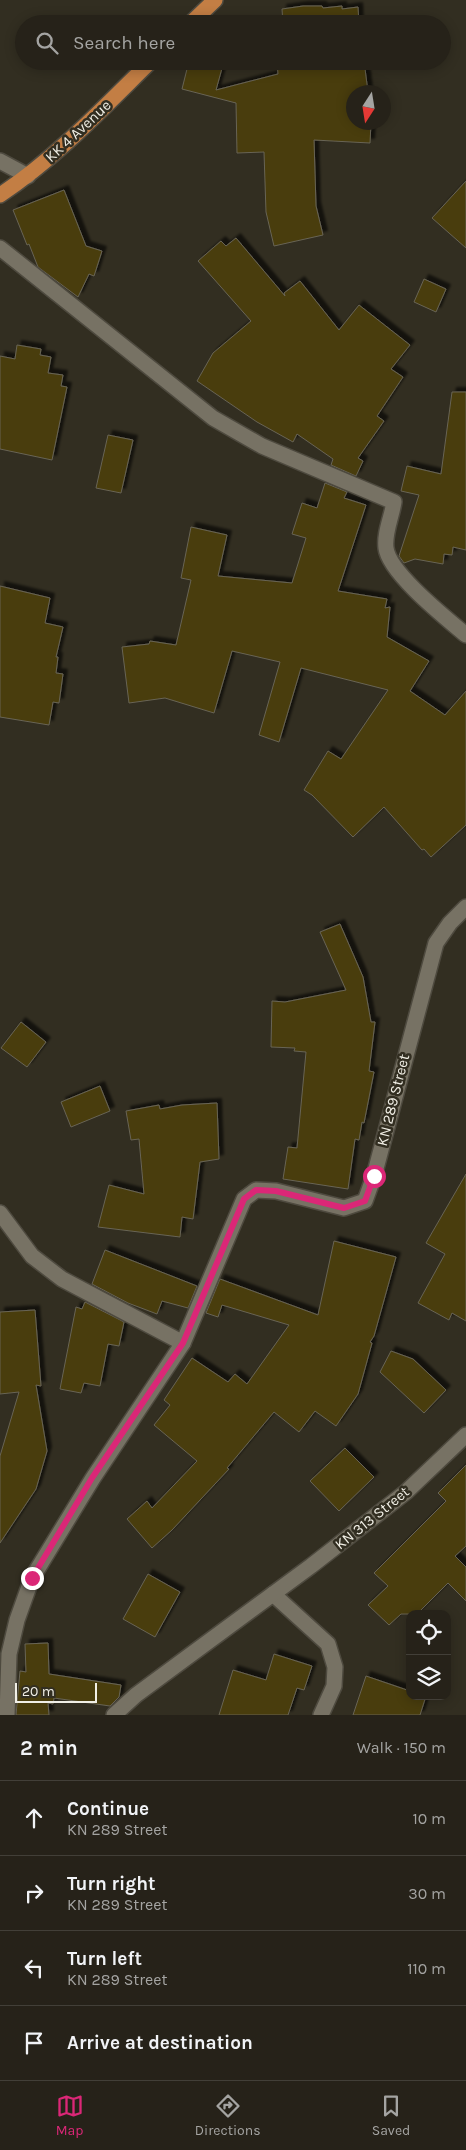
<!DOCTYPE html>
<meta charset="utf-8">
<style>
:root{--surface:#262219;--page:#322f26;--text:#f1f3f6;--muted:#a4a4a2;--line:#423f38;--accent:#db2777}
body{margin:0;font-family:Karla,sans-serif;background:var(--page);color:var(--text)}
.controls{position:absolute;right:15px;bottom:15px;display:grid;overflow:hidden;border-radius:10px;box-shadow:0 2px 12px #0003}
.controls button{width:45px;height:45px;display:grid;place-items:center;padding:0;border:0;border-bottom:1px solid var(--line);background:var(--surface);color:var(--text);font:25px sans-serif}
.compass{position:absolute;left:346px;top:85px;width:45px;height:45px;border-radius:50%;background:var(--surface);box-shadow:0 2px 12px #0003;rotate:192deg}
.scale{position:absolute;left:15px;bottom:12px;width:82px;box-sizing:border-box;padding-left:5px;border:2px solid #f1efe6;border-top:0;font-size:14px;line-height:18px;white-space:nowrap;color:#f1efe6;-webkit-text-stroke:4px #322e21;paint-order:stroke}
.stop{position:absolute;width:15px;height:15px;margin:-11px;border:4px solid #db2777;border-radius:50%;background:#fff}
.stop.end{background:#db2777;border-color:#fff;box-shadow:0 1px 5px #0008}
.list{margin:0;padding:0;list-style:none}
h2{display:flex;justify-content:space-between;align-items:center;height:65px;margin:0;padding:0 20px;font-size:21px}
h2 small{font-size:16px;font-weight:400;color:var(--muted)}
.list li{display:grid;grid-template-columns:32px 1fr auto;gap:15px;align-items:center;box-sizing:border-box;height:75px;padding:0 20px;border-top:1px solid var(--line)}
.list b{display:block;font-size:19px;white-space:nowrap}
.list p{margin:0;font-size:16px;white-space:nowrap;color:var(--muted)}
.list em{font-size:16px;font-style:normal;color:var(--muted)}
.icon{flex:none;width:28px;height:28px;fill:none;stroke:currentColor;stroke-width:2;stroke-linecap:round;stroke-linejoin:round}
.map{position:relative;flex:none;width:466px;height:1715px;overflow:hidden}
.search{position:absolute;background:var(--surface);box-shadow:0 2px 12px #0003;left:15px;right:15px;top:15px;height:55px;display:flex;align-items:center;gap:12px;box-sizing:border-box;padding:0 18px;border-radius:28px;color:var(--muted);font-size:19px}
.sheet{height:365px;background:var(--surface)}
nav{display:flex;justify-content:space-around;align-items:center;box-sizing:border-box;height:70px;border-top:1px solid var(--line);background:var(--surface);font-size:14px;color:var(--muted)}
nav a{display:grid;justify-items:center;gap:2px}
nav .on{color:var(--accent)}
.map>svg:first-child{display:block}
.building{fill:#4a3d0b;stroke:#686455;filter:url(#shadow)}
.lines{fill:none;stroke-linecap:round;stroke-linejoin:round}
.minor-casing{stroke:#4e4a3f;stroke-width:18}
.major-casing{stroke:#4e4a3f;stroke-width:18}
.minor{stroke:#777264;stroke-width:15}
.major{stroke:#c37e44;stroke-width:15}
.route{stroke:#db2777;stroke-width:6}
.labels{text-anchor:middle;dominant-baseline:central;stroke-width:5;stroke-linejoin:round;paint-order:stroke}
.street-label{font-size:15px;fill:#f1efe6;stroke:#322e21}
</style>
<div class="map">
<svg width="466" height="1715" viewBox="0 0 466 1715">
<defs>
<filter id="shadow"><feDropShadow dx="4.5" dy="-4.5" stdDeviation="1" flood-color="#0009"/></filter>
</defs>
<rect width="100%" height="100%" fill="#322e21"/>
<g class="building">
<polygon points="303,6 322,6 323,8 342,6 342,9 358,7 359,24 283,24 282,9"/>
<polygon points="189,61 224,61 216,90 278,74 277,61 364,61 368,92 354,92 354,122 371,122 370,143 314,140 316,206 323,235 274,246 266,212 264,152 237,153 236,103 182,89"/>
<polygon points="466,181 466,248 432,218"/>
<polygon points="64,190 86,246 102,251 94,276 89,274 78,297 38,267 29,244 27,245 13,210"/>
<polygon points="236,238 285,296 284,293 300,281 339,330 359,305 410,345 391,369 403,377 377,416 384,421 358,458 363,461 356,476 331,465 333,459 297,434 293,442 257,422 197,381 213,353 251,321 198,261 221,241 226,246"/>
<polygon points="424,279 446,289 436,312 414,302"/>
<polygon points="17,345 41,349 40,355 51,357 48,373 63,375 61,386 67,387 52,460 0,449 0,356 15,359"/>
<polygon points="452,392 466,392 466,550 453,547 452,555 444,554 443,564 415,559 404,563 399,556 419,495 401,491 407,466 441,474"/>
<polygon points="108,435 133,440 121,493 96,488"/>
<polygon points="325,483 347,492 344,498 366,505 338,591 387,599 385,608 390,607 387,637 429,661 410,691 445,715 466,691 466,825 431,857 424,849 422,850 384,807 353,837 312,795 304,790 328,751 341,759 388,690 301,668 279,742 259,735 280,662 232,651 214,713 165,698 129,703 122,647 149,644 150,641 176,645 191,580 181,578 191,527 227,535 218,576 292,583 306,538 292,534 302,503 317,508"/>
<polygon points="0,586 50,598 45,623 63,627 56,657 58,657 56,673 63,674 59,703 53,702 49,725 0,717"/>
<polygon points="340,924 363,977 371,1022 375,1022 369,1071 374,1072 364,1123 362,1122 359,1140 355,1139 348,1189 283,1179 288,1147 297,1148 306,1052 294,1051 295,1048 271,1047 272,1001 285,1002 346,990 320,932"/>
<polygon points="21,1022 46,1042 27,1067 1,1048"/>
<polygon points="100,1086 110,1111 71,1127 61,1102"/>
<polygon points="217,1103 219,1159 200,1162 193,1219 182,1217 180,1237 98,1227 109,1185 144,1194 139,1139 131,1140 126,1111 159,1105 160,1109 182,1105"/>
<polygon points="466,1174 466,1321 452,1313 449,1320 418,1303 445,1254 426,1243"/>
<polygon points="334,1241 396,1257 374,1336 370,1342 372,1343 358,1394 336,1426 315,1411 299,1432 274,1412 227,1468 229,1469 172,1530 152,1548 127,1519 147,1501 152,1508 197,1461 154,1425 170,1405 164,1400 192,1358 228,1382 235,1374 247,1384 289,1325 222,1305 218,1317 206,1313 220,1279 318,1315"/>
<polygon points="105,1250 197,1286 188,1308 162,1301 157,1314 128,1303 92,1284"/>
<polygon points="85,1302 124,1322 119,1346 108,1344 100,1386 84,1383 81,1393 60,1389 76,1307 82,1309"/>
<polygon points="35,1310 41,1386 36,1385 47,1451 36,1489 0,1543 0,1456 19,1392 0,1394 0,1312"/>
<polygon points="391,1351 413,1359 446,1390 424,1413 380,1372"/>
<polygon points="345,1448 374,1477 339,1511 310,1481"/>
<polygon points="466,1465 466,1546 455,1556 466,1567 466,1601 448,1583 417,1614 401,1614 389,1625 368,1605 388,1586 374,1573 446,1501 438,1493"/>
<polygon points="148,1574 180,1592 155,1637 123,1619"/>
<polygon points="48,1643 49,1674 121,1685 119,1697 110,1706 54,1698 53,1704 48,1703 49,1715 16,1715 20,1671 26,1672 25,1644"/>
<polygon points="274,1654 312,1666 304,1690 297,1688 288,1715 219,1715 233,1670 266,1680"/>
<polygon points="366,1676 410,1691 410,1696 426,1696 420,1715 353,1715"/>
</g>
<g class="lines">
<defs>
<g id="minor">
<polyline points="0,161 28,176"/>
<path d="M0,248L213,418L262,446L394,502C392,516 384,533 386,548C389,573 446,618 466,635"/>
<polyline points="0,1213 32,1256 62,1279 183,1343"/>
<polyline points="273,1594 328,1644 335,1667 334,1686 321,1715"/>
<polyline points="7,1715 9,1654 17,1620 32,1578 93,1478 183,1343 244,1199 256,1190 276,1191 344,1208 365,1201 374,1176 436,943 450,923 466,907"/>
<polyline points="114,1715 136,1695 311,1566 406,1492 466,1435"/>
</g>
<g id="major">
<polyline points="190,24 215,0"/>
<path d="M0,195C56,158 103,108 151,61"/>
</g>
</defs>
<use href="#minor" class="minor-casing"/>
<use href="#major" class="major-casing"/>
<use href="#minor" class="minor"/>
<use href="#major" class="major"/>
</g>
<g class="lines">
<polyline class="route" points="32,1578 92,1478 183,1343 244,1199 256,1190 276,1191 344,1208 365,1201 374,1176"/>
</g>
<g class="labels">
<g class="street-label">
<text transform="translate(78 131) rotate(-43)">KK 4 Avenue</text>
<text transform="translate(393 1100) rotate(-76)">KN 289 Street</text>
<text transform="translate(372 1518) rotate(-39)">KN 313 Street</text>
</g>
</g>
</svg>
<div class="controls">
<button><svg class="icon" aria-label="locate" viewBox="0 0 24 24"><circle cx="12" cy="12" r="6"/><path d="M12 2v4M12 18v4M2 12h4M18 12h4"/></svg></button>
<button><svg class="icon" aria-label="layers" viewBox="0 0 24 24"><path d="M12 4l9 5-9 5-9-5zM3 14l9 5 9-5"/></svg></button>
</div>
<svg class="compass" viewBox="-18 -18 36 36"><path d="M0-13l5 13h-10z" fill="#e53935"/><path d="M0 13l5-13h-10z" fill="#a4a4a2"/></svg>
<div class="scale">20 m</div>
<div class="stop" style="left:374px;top:1176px"></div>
<div class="stop end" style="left:32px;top:1578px"></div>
<div class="search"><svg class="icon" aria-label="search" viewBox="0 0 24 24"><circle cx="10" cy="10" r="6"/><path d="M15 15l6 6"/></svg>Search here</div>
</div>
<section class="sheet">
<h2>2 min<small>Walk · 150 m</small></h2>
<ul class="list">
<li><svg class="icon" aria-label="ahead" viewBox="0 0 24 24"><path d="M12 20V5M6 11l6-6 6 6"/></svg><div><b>Continue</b><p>KN 289 Street</p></div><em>10 m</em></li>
<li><svg class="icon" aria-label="right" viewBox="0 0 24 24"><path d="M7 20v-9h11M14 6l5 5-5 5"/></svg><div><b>Turn right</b><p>KN 289 Street</p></div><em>30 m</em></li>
<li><svg class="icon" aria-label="left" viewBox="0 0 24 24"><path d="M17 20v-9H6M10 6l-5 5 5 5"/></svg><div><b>Turn left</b><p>KN 289 Street</p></div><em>110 m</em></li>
<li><svg class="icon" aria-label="arrive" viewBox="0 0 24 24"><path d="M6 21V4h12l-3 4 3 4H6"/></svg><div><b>Arrive at destination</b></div></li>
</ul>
</section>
<nav>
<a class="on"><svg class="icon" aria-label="map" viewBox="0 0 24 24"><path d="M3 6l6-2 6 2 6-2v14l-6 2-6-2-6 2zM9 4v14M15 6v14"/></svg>Map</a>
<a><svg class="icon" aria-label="directions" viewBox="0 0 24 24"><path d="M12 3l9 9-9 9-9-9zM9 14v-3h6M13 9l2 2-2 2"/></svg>Directions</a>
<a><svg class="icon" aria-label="saved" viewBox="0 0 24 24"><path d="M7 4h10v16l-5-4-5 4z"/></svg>Saved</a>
</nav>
